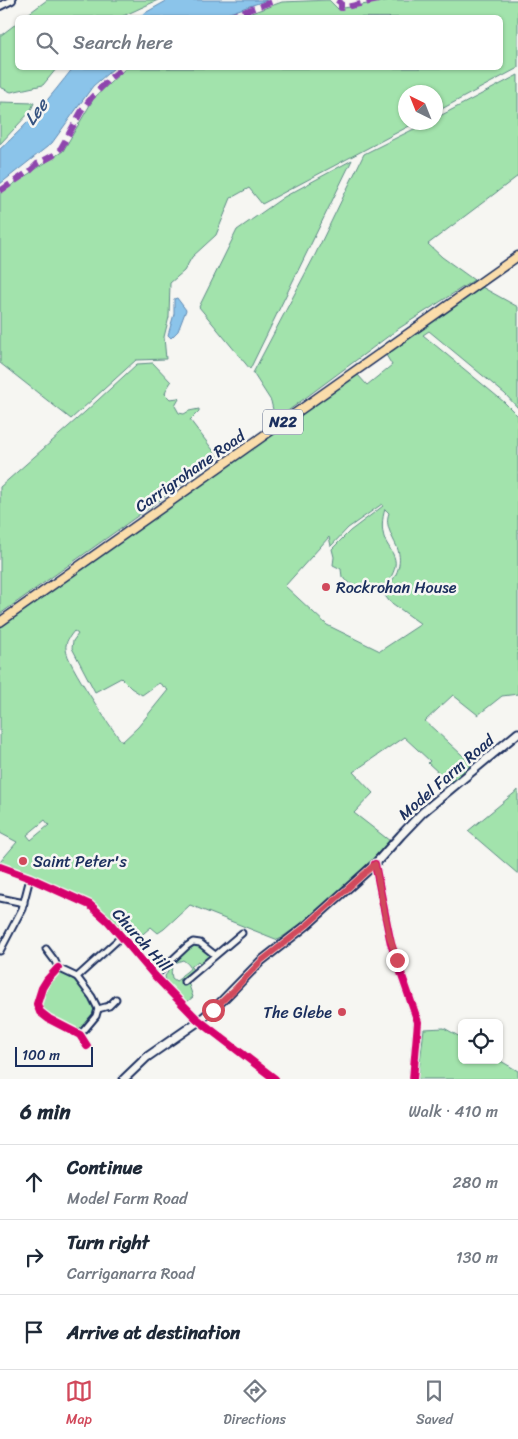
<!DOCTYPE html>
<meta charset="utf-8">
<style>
:root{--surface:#fff;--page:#f2f2f3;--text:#1f2937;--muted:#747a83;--line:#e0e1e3;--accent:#d1495b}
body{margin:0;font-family:Sriracha,sans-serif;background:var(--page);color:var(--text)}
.controls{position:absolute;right:15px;bottom:15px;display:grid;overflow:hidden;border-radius:8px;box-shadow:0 1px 4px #0004}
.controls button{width:45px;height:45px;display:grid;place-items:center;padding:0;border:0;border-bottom:1px solid var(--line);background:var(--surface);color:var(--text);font:25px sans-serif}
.compass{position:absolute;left:398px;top:85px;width:45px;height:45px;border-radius:50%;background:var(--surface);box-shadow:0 1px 4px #0004;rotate:317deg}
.scale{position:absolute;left:15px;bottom:12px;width:78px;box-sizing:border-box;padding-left:5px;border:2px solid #1b2f5e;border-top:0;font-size:14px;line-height:18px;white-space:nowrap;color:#1b2f5e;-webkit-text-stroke:4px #f6f6f2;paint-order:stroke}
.stop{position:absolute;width:15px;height:15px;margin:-11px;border:4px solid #d1495b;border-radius:50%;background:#fff}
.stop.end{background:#d1495b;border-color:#fff;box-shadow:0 1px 5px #0008}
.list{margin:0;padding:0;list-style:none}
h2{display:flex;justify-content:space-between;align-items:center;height:65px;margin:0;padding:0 20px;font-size:21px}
h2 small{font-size:16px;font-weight:400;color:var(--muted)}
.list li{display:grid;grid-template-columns:32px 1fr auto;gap:15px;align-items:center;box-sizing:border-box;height:75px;padding:0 20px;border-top:1px solid var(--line)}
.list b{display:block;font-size:19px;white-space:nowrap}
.list p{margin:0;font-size:16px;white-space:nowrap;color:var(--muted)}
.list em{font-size:16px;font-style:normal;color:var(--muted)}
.icon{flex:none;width:28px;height:28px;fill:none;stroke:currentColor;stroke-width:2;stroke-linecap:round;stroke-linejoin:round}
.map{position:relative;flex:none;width:518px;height:1079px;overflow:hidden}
.search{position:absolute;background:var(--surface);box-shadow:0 1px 4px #0004;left:15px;right:15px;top:15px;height:55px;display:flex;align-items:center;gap:12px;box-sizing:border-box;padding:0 18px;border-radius:8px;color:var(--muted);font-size:19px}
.sheet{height:290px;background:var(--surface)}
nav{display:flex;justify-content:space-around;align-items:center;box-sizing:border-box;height:70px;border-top:1px solid var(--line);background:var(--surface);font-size:14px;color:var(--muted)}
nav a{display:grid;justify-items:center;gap:2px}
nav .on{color:var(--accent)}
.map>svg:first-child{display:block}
.green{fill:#a2e3ac;stroke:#5e8985;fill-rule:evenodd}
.water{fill:#8bc4ea;stroke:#5e88b2}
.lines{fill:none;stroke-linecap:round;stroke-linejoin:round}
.minor-casing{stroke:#1b2f5e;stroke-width:9}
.tertiary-casing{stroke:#1b2f5e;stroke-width:10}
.secondary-casing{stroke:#1b2f5e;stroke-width:11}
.trunk-casing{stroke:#1b2f5e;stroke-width:11}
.minor{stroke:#f6f6f2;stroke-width:5}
.tertiary{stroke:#f6f6f2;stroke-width:6}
.secondary{stroke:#f6f6f2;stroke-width:7}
.trunk{stroke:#faddab;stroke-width:8}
.quiet{stroke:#8e44ad;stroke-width:6;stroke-dasharray:12 6;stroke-linecap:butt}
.cycleway-casing{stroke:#f6f6f2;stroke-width:11}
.cycleway{stroke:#d6006c;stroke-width:8}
.route{stroke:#d1495b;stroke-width:6}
.poi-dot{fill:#d1495b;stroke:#f6f6f2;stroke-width:2}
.labels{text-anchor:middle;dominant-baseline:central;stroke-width:5;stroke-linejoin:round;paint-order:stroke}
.shield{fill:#f6f6f2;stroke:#5d6b8a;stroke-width:1}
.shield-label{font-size:15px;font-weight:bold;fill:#1b2f5e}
.street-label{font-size:16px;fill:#1b2f5e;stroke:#f6f6f2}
.poi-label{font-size:16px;fill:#1b2f5e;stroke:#f6f6f2;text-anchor:start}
.water-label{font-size:18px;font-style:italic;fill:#375481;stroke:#f6f6f2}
</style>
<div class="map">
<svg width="518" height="1079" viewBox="0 0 518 1079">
<rect width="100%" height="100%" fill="#f6f6f2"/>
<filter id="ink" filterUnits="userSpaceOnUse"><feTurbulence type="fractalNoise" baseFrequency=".02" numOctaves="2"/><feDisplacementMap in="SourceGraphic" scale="10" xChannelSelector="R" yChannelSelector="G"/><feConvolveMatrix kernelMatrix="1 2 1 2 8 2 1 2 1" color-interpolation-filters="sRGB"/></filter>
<g filter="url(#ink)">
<g class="green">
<polygon points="47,0 158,0 121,17 24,17"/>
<polygon points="329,0 338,9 391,0 518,0 518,68 436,112 436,92 406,92 406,122 415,123 262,204 249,188 231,198 216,235 192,257 184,271 170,283 169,317 164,337 166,359 136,360 71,419 0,363 0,193 63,151 94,98 126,68 500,68 500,18 240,17 282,2"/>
<polygon points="17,23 18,68 57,68 43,85 11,92 0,87 0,36"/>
<polygon points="518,75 518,176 428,244 442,257 474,280 398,329 277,419 273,410 271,401 253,373 315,255 364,154 426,123 436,122 436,118"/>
<polygon points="0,102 34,103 30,112 0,144"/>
<polygon points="352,160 250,369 199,307 237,230 284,197"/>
<path d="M480,286L518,307V408L505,394L429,331L423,335L504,402L518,416V694L502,696L478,715L453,695L425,721L473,765L451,784L428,763L430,761L404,737L353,772L373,793L354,813L390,841C355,877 320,912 278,940L190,905L164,929L158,933L151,927L137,939L132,936L127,941L122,936L120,930L92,905L64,888L0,862L17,842L0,833V626L357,374L367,385L392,365L386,355ZM382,504L383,506L350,531L332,549L334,557L333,565L341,569L342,577C355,587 361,593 379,588L381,590C386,584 394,575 395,566C397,557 389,548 385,540C381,529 382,519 385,509L389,513C387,519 387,522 389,529C391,535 394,541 397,547C404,565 395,579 383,593L389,601L421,624L380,651L327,625L285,586L329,537L331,546L348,528ZM74,631L78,634L73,641L72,648L95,692L121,678L131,688L142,695L159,683L168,690L138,727L122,742C112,729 66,663 66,649C65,642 70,636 74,631ZM45,820L49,825L31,840L27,835Z"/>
<polygon points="153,363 171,382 166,390 165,394 170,399 178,398 179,399 175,406 179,413 184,414 189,411 199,409 199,411 190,420 219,458 0,614 0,487 85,412 137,364"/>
<polygon points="518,790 518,874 468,831"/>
<path d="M192,945H196L208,951L210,955L201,964L198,961L191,967L193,970L179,980L184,985L188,982L193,997L187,1002L166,981L165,976L168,972L166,970ZM183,960C194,968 190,969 182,975C180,977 179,980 176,981L172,978C170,968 172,963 183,960Z"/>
<path d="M59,972H63L86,989L96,1007L92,1018L81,1031L77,1032L46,1015C33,1001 48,982 59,972Z"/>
<polygon points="444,1028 462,1038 462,1060 499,1060 518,1071 518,1079 418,1079 424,1029"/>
</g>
<g class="water">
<polygon points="168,0 267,0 218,17 138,17"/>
<path d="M73,68H114L93,86L52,143L0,184V149C28,125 51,96 73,68Z"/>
<polygon points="177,298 186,310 178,331 171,338 168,335 174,314 174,299"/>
</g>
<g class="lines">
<defs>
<g id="minor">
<polyline points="0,867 30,878 90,905 108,921 155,976 197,1019 275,1079"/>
<polyline points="0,898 24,903"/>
<polyline points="46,949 55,961 58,968 77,977 92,997 98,1009 96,1016 80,1035"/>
<polyline points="0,951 22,909 30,878"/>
<polyline points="58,968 47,980 42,988 37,1004 40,1012 49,1019 80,1035 87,1046"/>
<polyline points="155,976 187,946 193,942 200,943 215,955"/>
<polyline points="77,977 121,937"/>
<polyline points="184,982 242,933"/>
<polyline points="98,1009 109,1006 116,999"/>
</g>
<g id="tertiary">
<polyline points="0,6 12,0"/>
<polyline points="375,864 391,944 418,1022 413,1079"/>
</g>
<polyline id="secondary" points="124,1079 147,1057 199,1021 217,1006 261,961 307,925 375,864 401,835 423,812 518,733"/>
<polyline id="trunk" points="0,622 518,256"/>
</defs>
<use href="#minor" class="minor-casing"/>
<use href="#tertiary" class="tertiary-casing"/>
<use href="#secondary" class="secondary-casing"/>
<use href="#trunk" class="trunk-casing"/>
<use href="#minor" class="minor"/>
<use href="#tertiary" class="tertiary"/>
<use href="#secondary" class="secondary"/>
<use href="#trunk" class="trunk"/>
<g class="quiet">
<polyline points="337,0 341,3 341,8 379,0"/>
<polyline points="226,18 277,0"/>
<polyline points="0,191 30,171 37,164 54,155 61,148 81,112 91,98 110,78 123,68"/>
</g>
<defs>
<g id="cycleway">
<polyline points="375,864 391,944 418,1022 413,1079"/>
<polyline points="0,867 30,878 90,905 108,921 155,976 197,1019 275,1079"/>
<polyline points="58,968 47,980 42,988 37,1004 40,1012 49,1019 80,1035 87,1046"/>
</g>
</defs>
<use href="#cycleway" class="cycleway-casing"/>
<use href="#cycleway" class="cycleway"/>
</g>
</g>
<g class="lines" filter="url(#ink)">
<polyline class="route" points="213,1010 234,990 261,961 307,925 375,864 389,935 397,960"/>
</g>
<g class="poi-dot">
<circle cx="326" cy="587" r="5"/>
<circle cx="23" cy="861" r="5"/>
<circle cx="342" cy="1012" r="5"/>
</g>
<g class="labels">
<rect class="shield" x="263" y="409.5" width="40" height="25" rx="4"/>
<g class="shield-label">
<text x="283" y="422">N22</text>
</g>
<g class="street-label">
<text transform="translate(190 471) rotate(-35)">Carrigrohane Road</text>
<text transform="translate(446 777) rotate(-41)">Model Farm Road</text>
<text transform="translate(142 940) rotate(48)">Church Hill</text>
</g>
<g class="poi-label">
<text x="336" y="587">Rockrohan House</text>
<text x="33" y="861">Saint Peter's</text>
<text x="332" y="1012" text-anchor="end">The Glebe</text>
</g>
<g class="water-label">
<text transform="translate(36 112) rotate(-53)">Lee</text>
</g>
</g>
</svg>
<div class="controls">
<button><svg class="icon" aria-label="locate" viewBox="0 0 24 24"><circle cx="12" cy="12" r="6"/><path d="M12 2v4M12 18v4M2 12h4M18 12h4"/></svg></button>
</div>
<svg class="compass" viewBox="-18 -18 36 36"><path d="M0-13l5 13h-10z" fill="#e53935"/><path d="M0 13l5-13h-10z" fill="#747a83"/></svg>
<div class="scale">100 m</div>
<div class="stop" style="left:213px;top:1010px"></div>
<div class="stop end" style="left:397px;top:960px"></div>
<div class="search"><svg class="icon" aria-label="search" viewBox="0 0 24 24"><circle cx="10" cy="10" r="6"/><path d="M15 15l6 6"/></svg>Search here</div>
</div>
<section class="sheet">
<h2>6 min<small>Walk · 410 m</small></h2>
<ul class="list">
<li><svg class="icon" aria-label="ahead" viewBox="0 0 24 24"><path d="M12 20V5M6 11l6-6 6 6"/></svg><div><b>Continue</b><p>Model Farm Road</p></div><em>280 m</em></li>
<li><svg class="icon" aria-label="right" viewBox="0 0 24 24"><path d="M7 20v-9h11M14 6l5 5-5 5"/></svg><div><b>Turn right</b><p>Carriganarra Road</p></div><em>130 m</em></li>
<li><svg class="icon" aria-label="arrive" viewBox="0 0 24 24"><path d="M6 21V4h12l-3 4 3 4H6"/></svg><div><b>Arrive at destination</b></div></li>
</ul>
</section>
<nav>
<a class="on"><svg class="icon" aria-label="map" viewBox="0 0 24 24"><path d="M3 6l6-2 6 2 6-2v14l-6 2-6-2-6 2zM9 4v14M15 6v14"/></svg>Map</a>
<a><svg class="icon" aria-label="directions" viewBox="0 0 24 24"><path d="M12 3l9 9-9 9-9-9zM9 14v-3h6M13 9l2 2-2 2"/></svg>Directions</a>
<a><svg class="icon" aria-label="saved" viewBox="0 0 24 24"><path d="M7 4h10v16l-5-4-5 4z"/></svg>Saved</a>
</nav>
